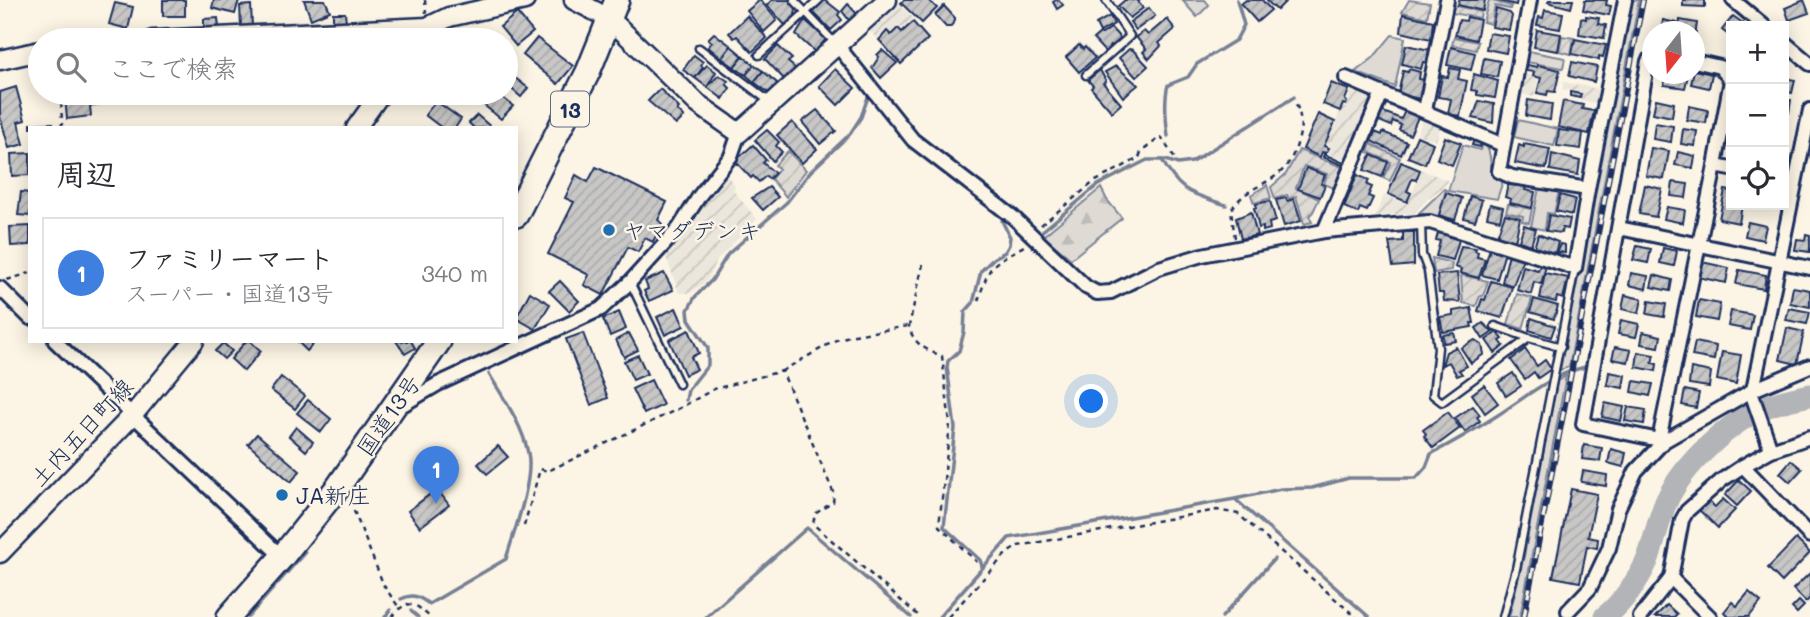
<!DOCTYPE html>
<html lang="ja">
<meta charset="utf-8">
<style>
:root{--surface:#fff;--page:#f2f2f3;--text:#2b2b33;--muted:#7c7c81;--line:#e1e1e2;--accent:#ea580c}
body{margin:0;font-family:Mali,"Klee One",sans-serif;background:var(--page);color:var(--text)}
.controls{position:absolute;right:21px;top:21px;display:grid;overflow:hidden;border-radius:0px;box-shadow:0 4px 18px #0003}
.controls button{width:63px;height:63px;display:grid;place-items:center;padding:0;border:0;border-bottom:2px solid var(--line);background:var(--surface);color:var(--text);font:35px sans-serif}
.compass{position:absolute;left:1642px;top:21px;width:63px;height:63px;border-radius:50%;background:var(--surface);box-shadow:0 4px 18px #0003;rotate:197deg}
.you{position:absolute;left:1092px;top:402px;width:24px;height:24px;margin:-18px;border:5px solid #fff;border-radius:50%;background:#1a73e8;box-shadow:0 0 0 10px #1a73e833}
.badge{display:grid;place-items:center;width:46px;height:46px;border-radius:50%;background:var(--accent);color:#fff;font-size:23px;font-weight:700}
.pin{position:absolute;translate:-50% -58px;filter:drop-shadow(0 2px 4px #0008)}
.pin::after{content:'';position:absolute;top:37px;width:24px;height:21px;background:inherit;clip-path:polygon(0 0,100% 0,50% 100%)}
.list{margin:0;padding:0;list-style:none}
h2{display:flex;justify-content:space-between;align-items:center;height:91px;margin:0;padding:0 28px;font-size:30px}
h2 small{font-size:23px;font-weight:400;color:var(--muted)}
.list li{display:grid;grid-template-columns:46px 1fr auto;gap:21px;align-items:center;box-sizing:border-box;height:112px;margin:0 14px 14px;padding:0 14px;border:2px solid var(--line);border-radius:0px}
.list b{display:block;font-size:26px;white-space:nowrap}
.list p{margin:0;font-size:23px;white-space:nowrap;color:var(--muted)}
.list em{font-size:23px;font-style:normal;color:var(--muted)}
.icon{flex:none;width:38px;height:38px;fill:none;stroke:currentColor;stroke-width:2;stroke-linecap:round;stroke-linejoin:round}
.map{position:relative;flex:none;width:1810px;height:617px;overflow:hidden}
.search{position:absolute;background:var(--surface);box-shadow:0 4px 18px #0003;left:28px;top:28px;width:490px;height:77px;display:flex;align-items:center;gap:18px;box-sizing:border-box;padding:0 24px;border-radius:38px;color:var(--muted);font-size:26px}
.panel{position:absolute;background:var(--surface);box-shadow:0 4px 18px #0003;left:28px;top:126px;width:490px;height:217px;border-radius:0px}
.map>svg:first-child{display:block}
.built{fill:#ece7dc}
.industrial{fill:url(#industrial-furrows)}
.grass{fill:#dfdbd4;stroke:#7d8599;stroke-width:2}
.forest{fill:url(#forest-firs);stroke:#7d8599;stroke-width:2}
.cemetery{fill:url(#cemetery-stones);stroke:#7d8599;stroke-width:2}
.garden{fill:url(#garden-furrows);stroke:#7d8599;stroke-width:2}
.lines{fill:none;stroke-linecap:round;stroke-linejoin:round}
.stream{stroke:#767f94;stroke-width:3.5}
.river{stroke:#b2b4b8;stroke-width:23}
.building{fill:url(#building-hatch);stroke:#1b2f5e;stroke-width:2}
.lane-casing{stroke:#1b2f5e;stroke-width:11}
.street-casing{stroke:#1b2f5e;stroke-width:18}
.secondary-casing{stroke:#1b2f5e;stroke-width:23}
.highway-casing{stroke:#1b2f5e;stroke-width:28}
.path{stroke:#1b2f5e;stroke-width:2.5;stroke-dasharray:5 5;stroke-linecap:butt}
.lane{stroke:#fcf5e5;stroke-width:6}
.street{stroke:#fcf5e5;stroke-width:12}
.secondary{stroke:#fcf5e5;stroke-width:18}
.highway{stroke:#fcf5e5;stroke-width:23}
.rail-casing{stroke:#1b2f5e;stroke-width:6}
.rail{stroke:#fcf5e5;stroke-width:3.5;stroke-dasharray:10;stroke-linecap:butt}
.poi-dot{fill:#1f6fb2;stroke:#fcf5e5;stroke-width:2.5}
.labels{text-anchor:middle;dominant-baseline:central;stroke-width:5;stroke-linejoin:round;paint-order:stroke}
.shield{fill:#fcf5e5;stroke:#5e6a86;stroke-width:2}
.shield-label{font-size:21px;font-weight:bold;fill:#1b2f5e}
.poi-label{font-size:23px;fill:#1b2f5e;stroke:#fcf5e5;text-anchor:start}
.street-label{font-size:23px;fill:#1b2f5e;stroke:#fcf5e5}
</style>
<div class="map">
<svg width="1810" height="617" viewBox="0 0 1810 617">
<defs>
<pattern id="industrial-furrows" width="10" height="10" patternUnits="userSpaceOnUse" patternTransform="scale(1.75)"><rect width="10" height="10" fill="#ece7dc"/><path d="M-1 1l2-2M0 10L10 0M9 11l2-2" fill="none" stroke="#cac6bf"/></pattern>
<pattern id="forest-firs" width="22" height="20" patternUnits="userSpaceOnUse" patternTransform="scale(1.75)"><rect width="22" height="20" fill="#dfdbd4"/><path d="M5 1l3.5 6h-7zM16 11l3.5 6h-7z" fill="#bfbcb8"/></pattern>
<pattern id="cemetery-stones" width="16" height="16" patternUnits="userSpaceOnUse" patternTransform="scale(1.75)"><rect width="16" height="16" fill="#dfdbd4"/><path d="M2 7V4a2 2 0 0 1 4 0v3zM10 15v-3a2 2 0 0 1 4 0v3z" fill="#bfbcb8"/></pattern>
<pattern id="garden-furrows" width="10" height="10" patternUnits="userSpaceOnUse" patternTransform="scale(1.75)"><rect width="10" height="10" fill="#dfdbd4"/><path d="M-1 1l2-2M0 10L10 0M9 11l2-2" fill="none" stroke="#bfbcb8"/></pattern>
<pattern id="building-hatch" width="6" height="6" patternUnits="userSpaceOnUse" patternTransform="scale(1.75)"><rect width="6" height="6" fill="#c8c7c6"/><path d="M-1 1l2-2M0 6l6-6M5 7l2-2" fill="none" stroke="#ababac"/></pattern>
</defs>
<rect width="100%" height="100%" fill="#fcf5e5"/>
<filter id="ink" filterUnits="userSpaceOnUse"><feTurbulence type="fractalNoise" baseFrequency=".0143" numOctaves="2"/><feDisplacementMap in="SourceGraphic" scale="14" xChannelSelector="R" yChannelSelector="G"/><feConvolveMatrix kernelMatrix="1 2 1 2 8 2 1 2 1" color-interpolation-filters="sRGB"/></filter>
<g filter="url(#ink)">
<g class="built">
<polygon points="1639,0 1646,0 1577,361 1570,361"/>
<polygon points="1566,376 1574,378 1527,617 1520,617"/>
</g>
<g class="industrial">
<polygon points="895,0 914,19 903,29 899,26 891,33 887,29 877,39 866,27"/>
<polygon points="1525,73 1538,79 1534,97 1521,94"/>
<polygon points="1564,82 1599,89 1596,103 1581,100 1582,93 1562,89"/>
<polygon points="1352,88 1372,96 1346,161 1327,153 1330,145 1327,144 1342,107 1346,108"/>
<polygon points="1424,116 1442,124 1436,141 1417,134"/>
<polygon points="1422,170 1447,180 1447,184 1427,199 1414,213 1375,216 1384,195 1407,204"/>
<polygon points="727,175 735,186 733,190 757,219 718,259 707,281 690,293 679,293 664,251"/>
</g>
<g class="grass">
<polygon points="1632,0 1639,0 1569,367 1560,370"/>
<polygon points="1392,35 1405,38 1395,87 1355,72 1373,58"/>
<polygon points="1528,51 1565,58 1563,68 1526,62"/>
<polygon points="1518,120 1558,129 1554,146 1514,137"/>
<path d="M1483,141C1494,154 1488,166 1494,178L1503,181L1497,199L1448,191L1463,145L1480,150Z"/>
<polygon points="1539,188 1559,191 1554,214 1547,213 1545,230 1531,227"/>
<polygon points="1444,189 1446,190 1438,217 1419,213"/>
<polygon points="1566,376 1520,617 1509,617 1524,556 1557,381"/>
</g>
<polygon class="forest" points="1101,188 1107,200 1122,218 1071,259 1043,236"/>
<polygon class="cemetery" points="1182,0 1205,0 1209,5 1197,17"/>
<g class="garden">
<polygon points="1409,0 1430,3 1427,18 1402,12"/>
<polygon points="1489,0 1511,6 1510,9 1495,6 1491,24 1483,22"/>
<polygon points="1454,5 1481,12 1480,18 1452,13"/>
<polygon points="1562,36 1574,38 1571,54 1559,51"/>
<polygon points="1454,37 1478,42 1476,50 1452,45"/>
<polygon points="1371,144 1400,158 1390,181 1383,178 1391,162 1368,152"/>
<polygon points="1299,150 1342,167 1334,188 1324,184 1327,174 1304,166 1296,188 1319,199 1313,212 1309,216 1312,222 1304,224 1296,196 1289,199 1287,195 1275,199 1271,187 1286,174"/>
<polygon points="788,151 806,170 786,197 771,179 779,169 775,165"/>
<polygon points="1267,185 1271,198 1254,203 1251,195"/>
<polygon points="1508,204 1532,209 1529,223 1522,221 1523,216 1506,212"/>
<polygon points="1432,258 1452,263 1451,270 1434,273"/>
<polygon points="1461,275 1488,281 1483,296 1480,296 1476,306 1463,303"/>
<polygon points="1517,294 1532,298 1523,329 1508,324"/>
</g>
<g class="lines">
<g class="stream">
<path d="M1168,136C1166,121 1164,99 1168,85L1188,77L1197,64L1236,40L1244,25L1237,0"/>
<path d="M1162,160C1181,194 1191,193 1226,205"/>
<polyline points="1040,233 1098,185 1147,160 1166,160 1178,164 1192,162 1294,97"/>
<polyline points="686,400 688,390 708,365 708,348 689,319 688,310 695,297 712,280 728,254 787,202 810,172 850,134 861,117 868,97"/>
<polyline points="1235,499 1369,617"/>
<polyline points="982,566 980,560 944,527 955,428 947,367 948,361 959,351 964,332 965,312 973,303 981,271 994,258 1005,252 1009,245 1010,237 1002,221"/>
<path d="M401,599C414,593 419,597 429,604L506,559C514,532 534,479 528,453C522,424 504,399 489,374"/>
<polyline points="411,611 418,617"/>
<polyline points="248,617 305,552"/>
<polyline points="385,617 390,610"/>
<polyline points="706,617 807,528 911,617"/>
<path d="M939,617L1009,538L1235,499L1281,489L1312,488L1349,478H1416L1426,467L1431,454C1454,442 1476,429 1498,415C1527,396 1551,375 1585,367"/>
<polyline points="1222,617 1274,559"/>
</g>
<path class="river" d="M1605,617C1622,603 1638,581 1647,561C1655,541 1658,519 1667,500C1684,464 1731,420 1768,406C1781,401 1796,398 1810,395"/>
</g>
<g class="building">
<rect x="163" y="0" width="22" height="16"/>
<polygon points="214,0 239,0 235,14 212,8"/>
<polygon points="304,0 325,0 330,11 311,19"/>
<polygon points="760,0 777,20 764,32 747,11"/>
<polygon points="772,0 789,0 796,8 795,16 785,25 767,5"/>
<polygon points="825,0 840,12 838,15 842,20 831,30 813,12"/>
<polygon points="904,0 928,0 937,8 922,23 901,3"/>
<polygon points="1056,0 1059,0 1063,5 1057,9 1053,2"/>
<polygon points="1125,0 1140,0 1138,2 1143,8 1130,18 1118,6"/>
<polygon points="1246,0 1262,0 1271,10 1257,22 1241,4"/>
<polygon points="1268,0 1287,0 1277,10 1267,1"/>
<polygon points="1459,0 1485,0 1483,11 1458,5"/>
<polygon points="1495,0 1517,0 1516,5"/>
<polygon points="1549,0 1573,0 1571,8 1548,2"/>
<polygon points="1585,0 1607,0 1606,5 1611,6 1609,15 1583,10"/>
<polygon points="1683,0 1705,0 1705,7 1683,6"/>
<polygon points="1804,0 1809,13 1789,20 1785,8"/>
<polygon points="115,3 133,7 128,29 109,24"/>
<polygon points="848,4 857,14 849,20 842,11"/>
<polygon points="251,5 252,26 241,27 240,6"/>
<polygon points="944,6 955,18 955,21 950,27 946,27 935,15"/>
<polygon points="1149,8 1155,16 1136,30 1130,22"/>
<polygon points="1496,9 1510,13 1512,16 1509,30 1492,27"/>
<polygon points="1545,10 1563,13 1560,29 1537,25 1539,17 1543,18"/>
<polygon points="333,13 345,13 346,22 333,22"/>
<polygon points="517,13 533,32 516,46 500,27"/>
<polygon points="1403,14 1433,21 1431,39 1401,32"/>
<polygon points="747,16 767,38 752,52 737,36 734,38 729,33"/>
<polygon points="1110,16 1114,24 1100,32 1096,24"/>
<polygon points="1586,16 1599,18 1598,24 1606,25 1604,38 1579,34 1581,18 1586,19"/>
<polygon points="1733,16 1747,26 1731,26 1731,37 1722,30"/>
<polygon points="1467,17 1480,20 1476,40 1455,35 1459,20 1466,21"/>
<polygon points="218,18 219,28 204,28 204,19"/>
<polygon points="1167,19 1175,29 1159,43 1161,46 1149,59 1143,52 1146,49 1136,37 1144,31 1148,35"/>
<polygon points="805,20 826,39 815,52 796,35"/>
<polygon points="1663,20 1677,23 1676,32 1661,32"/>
<polygon points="1680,20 1697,23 1695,37 1694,32 1678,32"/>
<polygon points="913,22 928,39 901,64 879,40 887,31 891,35 898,28 902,32"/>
<polygon points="1111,28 1122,40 1114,48 1111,45 1105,52 1093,39 1100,33 1102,34"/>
<polygon points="1537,30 1561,34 1558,51 1534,47"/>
<polygon points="714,33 731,46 722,58 708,47 712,42 708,39"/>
<polygon points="1489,33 1509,36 1506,53 1486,49"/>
<polygon points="537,38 573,66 558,84 523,55"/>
<polygon points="1575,39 1606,45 1603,57 1599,56 1599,60 1572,54"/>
<polygon points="1079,45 1083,49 1085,47 1095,58 1079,72 1066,57"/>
<polygon points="1406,45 1430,50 1427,63 1423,62 1421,69 1402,64"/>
<polygon points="731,46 743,56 734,67 722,58"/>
<polygon points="778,46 792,59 788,62 796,69 787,78 784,79 765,59"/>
<polygon points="1451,47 1475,53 1471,70 1447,65"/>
<polygon points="1129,49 1133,50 1148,66 1136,77 1119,58"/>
<polygon points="882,50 897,63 881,78 872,68 879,57 877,55"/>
<polygon points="694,55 703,62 701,65 703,67 695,78 683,70"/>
<polygon points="743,56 754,65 746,75 734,67"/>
<polygon points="1484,58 1500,61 1497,77 1481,74"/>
<polygon points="1572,62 1597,67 1594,82 1569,76"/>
<polygon points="707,65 716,72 707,87 695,78"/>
<polygon points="754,65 763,71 754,82 746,75"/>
<polygon points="1527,65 1537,67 1537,65 1560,70 1555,92 1548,91 1547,95 1537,93 1541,78 1533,76 1534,72 1526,71"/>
<polygon points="1116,66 1138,85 1123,97 1105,72"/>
<polygon points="1450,68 1460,70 1458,79 1467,81 1460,116 1448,114 1451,99 1438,97 1442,76 1448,77"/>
<polygon points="835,69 855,88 838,105 819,86"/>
<polygon points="1409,69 1420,72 1419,79 1424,80 1420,99 1398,94 1403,71 1408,72"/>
<polygon points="1100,70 1106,81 1103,83 1121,104 1112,112 1091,88 1093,86 1088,80"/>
<polygon points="1694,70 1712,74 1709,88 1691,84"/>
<polygon points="763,71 777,83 769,93 754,82"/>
<polygon points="1474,74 1498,81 1495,98 1477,95 1477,91 1471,90"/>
<polygon points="1667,74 1688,75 1685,88 1664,85"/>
<polygon points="719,75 728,81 726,84 730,88 723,99 707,87"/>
<polygon points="514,77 528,88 521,97 507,85"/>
<polygon points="1784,78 1795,80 1792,93 1784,91"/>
<polygon points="1331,83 1349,90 1345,100 1347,102 1346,105 1343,104 1340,111 1323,104"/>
<polygon points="16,87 25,120 18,122 24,144 9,148 0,116 0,92"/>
<polygon points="660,89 679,108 677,110 684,117 676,125 648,101"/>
<polygon points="1570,92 1581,94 1580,98 1570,96"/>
<polygon points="132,93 179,93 179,97 132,99"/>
<polygon points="442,93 457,93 451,100"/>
<polygon points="487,93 497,93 513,106 501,119 480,102"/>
<polygon points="97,94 98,105 90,106 91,116 67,119 65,97"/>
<polygon points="1656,99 1674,103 1672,117 1653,113"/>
<polygon points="1784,99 1791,100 1789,113 1784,112"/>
<polygon points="1528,100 1552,104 1550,120 1526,116"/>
<polygon points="436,101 461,119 455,128 442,128 425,115"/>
<polygon points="1479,101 1494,104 1493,123 1473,118"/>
<polygon points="1563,101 1583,105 1582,109 1594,111 1589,134 1558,127"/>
<polygon points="1689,106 1708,110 1706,123 1687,120"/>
<polygon points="1406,109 1419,115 1410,135 1399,130 1401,125 1393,121 1391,126 1377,120 1381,111 1401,119"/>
<polygon points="817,110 836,131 820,144 802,122"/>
<polygon points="1318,114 1335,122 1324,146 1329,148 1326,153 1322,152 1320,157 1303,149"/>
<polygon points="477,115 492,128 474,128 469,123"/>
<polygon points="792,122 817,149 802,163 777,135"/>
<polygon points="53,123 53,128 31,128 31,124"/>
<polygon points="1655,123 1673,126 1671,142 1653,139"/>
<polygon points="1683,129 1697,131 1695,146 1681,144"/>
<polygon points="767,130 779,142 776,146 782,152 773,161 755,140"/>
<polygon points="1559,130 1583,133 1581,149 1557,146"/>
<polygon points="1375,132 1382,135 1383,132 1407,142 1401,155 1371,141"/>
<polygon points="1417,136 1433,143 1425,164 1408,157"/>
<polygon points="1445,137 1461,143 1452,165 1437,159"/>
<polygon points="1474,139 1482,141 1480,147 1472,145"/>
<polygon points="1524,144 1550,149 1546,169 1515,163 1519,145 1524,147"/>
<polygon points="753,145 766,160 763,163 775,173 769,179 766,176 759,182 753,176 751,178 735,161"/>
<polygon points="1651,148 1669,151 1664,179 1646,176"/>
<polygon points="1678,152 1695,156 1693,168 1675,165"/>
<polygon points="30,153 30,175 12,176 11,154"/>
<polygon points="1324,154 1344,163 1342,165 1323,157"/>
<polygon points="1552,154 1580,161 1578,175 1550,170"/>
<polygon points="1371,155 1388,162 1382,177 1364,170"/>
<polygon points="1401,162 1420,170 1416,180 1412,179 1407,191 1411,193 1407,202 1388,194"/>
<polygon points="596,167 667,202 658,220 662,223 653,242 645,238 638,252 628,247 603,295 584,285 589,275 548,254 574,202 565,198 576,175 588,182"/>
<polygon points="1306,168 1325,175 1321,184 1325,185 1320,197 1298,189"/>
<polygon points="1357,175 1369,180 1367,185 1372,187 1368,196 1373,198 1367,211 1360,208 1358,213 1344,207"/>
<polygon points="1673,182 1688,184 1686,198 1671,196"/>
<polygon points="1508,185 1526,186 1525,190 1535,192 1532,208 1510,203 1511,199 1505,197"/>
<polygon points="1645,185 1662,189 1656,217 1639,214"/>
<polygon points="769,187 778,197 763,210 752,198"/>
<polygon points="1725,190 1731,191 1731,205 1742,205 1739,223 1719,219"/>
<polygon points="21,192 30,193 30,216 18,215"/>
<polygon points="1446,193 1462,198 1455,220 1439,215"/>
<polygon points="1560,195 1575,199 1572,215 1556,211"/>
<polygon points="1470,196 1482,200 1475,221 1464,218"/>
<polygon points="1286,198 1287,201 1294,199 1301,221 1284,226 1276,200"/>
<polygon points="1270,201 1276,221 1269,223 1270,229 1263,231 1263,227 1259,228 1254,208 1256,208 1256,204"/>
<polygon points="1490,204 1503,207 1500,220 1487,217"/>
<polygon points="1667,207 1685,210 1683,223 1664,219"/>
<polygon points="1251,212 1257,235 1241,239 1236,218"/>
<polygon points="1505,214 1520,218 1515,242 1497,236"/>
<polygon points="1549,215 1570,219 1568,229 1562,228 1561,233 1546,231"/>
<polygon points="1748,222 1766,226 1763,240 1745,236"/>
<polygon points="1524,225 1536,229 1531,245 1519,241"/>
<polygon points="30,226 30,245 11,246 10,227"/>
<polygon points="1439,230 1451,233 1450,237 1459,240 1453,260 1436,256 1440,241 1436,240"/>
<polygon points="1403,232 1414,232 1414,265 1393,267 1389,242 1403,241"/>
<polygon points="1538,234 1558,242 1555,253 1534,248"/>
<polygon points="1806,234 1810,235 1810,252 1795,250 1797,239 1805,240"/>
<polygon points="1560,244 1565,245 1565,253 1559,252 1558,255 1556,254"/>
<polygon points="1461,246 1476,248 1475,251 1478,252 1477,257 1485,259 1479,278 1460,273 1461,269 1455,267"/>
<polygon points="1637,246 1651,249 1648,263 1633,260"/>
<polygon points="1490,248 1505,252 1497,279 1482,275"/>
<polygon points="1663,248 1677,251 1674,266 1660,263"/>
<polygon points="1509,254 1523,258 1513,286 1502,282"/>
<polygon points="1702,262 1729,268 1726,283 1698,277"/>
<polygon points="1540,265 1546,266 1541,284 1534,282 1531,294 1517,290 1523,266 1538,270"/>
<polygon points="1739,270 1766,275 1764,289 1736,284"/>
<polygon points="664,273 673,290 649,301 644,291 648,289 645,281"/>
<polygon points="1457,273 1460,302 1444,301 1443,293 1439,293 1437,275"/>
<polygon points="1545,273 1568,278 1563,299 1557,297 1556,302 1540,298"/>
<polygon points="1631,273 1648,276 1646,289 1629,285"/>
<polygon points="1654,275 1672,280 1670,291 1651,287"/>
<polygon points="560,281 579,301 569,311 549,291"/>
<polygon points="1491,281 1512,287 1502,318 1478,311 1482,299 1485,300"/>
<polygon points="1793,287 1810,290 1810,307 1790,303"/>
<polygon points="530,292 550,304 535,329 516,318"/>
<polygon points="1625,295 1642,299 1639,313 1622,309"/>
<polygon points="1534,299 1558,306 1554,319 1530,312"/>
<polygon points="1699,300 1720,304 1717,321 1696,317"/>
<polygon points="1649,301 1666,304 1664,317 1647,314"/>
<polygon points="676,308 684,326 665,335 657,317"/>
<polygon points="1471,308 1474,323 1471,323 1472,327 1443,332 1440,317 1453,315 1453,311"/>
<polygon points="1789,308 1810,312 1807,324 1786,320"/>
<polygon points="1731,311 1753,315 1750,330 1728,326"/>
<polygon points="619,312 626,329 610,336 603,319"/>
<polygon points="1531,318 1555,326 1551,337 1529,330"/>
<polygon points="1621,320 1639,324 1636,337 1618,334"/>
<polygon points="1483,323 1493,332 1483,339 1476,328"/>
<polygon points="1787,328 1804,332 1797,364 1780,360"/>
<polygon points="689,330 699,353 691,357 697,369 685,375 669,340"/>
<polygon points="1497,332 1503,339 1500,341 1504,346 1495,353 1486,340"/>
<polygon points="1643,332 1661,336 1659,347 1641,344"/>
<polygon points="583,333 608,398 591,405 566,339"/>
<polygon points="629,333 638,350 624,357 616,340"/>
<polygon points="1454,333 1456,341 1444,343 1443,335"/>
<polygon points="1475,340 1482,345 1484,354 1471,363 1461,348"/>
<polygon points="246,341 250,341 261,351 244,371 231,359"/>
<polygon points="297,341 316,341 307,351"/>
<polygon points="396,341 411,341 415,348 405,354"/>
<polygon points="1695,342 1716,346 1714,360 1692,356"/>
<polygon points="223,343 232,351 224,359 215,351"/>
<polygon points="1456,347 1467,366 1459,370 1462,374 1457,376 1449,362 1442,365 1446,352"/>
<polygon points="1615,347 1631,350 1628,362 1612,359"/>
<polygon points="1525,349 1537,366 1545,360 1551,369 1538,378 1534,372 1525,379 1511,360"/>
<polygon points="1638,352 1654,355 1652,363 1657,364 1656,371 1636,367"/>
<polygon points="1722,352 1741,355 1736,384 1717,380"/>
<polygon points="638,355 647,374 633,380 624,361"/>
<polygon points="1691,368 1711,372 1709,387 1689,384"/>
<polygon points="1609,372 1625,375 1623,388 1607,385"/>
<polygon points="1513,373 1521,386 1506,396 1498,383"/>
<polygon points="281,377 305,396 295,409 271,390"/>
<polygon points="651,380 663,405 644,414 632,389"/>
<polygon points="1634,381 1653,384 1650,396 1632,392"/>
<polygon points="1484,385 1498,403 1485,413 1472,394"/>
<polygon points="1685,390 1699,393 1696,408 1682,405"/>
<polygon points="308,400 331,419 321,432 297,413"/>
<polygon points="1605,403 1624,407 1621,421 1602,417"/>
<polygon points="1473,406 1480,415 1477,417 1480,421 1465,432 1455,418"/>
<polygon points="1628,407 1646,410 1644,424 1625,421"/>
<polygon points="1448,412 1460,428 1433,448 1424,436 1426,434 1423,430"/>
<polygon points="296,427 313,442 306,451 289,436"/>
<polygon points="257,434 300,471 291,482 248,444"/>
<polygon points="1584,445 1602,448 1600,461 1582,459"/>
<polygon points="498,446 508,457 487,474 478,464"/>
<polygon points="1611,449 1626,453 1623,467 1608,463"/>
<polygon points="1791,460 1802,469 1790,482 1780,473"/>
<polygon points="1583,471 1607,475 1606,486 1581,482"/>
<polygon points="1739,480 1751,491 1737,506 1725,495"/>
<polygon points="437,489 449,505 420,527 408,511"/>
<polygon points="1571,489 1597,494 1588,537 1598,539 1597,548 1587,546 1580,582 1553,577"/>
<polygon points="1723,499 1735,510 1718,528 1699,510 1708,501 1715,507"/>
<polygon points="1796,539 1810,553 1782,582 1768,568"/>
<polygon points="1810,573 1810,598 1806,602 1793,589"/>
<polygon points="1749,592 1761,602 1749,617 1729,617 1724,612 1732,602 1737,606"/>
<polygon points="1799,601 1804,606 1797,613 1792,608"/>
<polygon points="1667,605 1677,614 1674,617 1655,617"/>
</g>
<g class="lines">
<defs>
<g id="lane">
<polyline points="794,0 835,43"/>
<polyline points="699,48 770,102"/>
<polyline points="759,55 819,0"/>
<polyline points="1086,75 1130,36 1106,0"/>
<polyline points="1421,222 1422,255 1428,271 1438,348 1433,395 1442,402 1529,338 1561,347"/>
<polyline points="630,282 679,384"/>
<polyline points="1495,326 1529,338"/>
<polyline points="1503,617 1516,569 1575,268"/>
</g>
<g id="street">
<polyline points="1530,0 1499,171 1512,177 1588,189"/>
<polyline points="1733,0 1764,26"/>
<polyline points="1784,42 1810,64"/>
<polyline points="837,45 913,140 1013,217 1086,287 1097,293 1111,292 1159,268 1202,255 1324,231 1430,222 1575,268 1588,189 1625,0"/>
<polyline points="1652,58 1648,61 1583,424 1664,441"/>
<polyline points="1694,61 1720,67 1731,80 1715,166"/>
<polyline points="1346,78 1503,145"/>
<polyline points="1425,110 1447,0"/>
<polyline points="1619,228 1810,268"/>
<polyline points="1324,231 1382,93"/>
<polyline points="0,288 30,318"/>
<polyline points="55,341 282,557"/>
<polyline points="1753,390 1810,110"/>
<polyline points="1751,392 1771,450"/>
<polyline points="399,407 438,384 601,309 630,282 679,228 700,195 731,156 739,133"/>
<polyline points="1659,440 1715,166 1731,169"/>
<polyline points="1743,466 1810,536"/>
<polyline points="1671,578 1710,617"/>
<polyline points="1568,611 1590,588 1609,548 1618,509 1636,471 1664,441 1753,390 1810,366"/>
<polyline points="1640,617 1671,578 1682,520 1687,511 1722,480 1743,466 1771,450 1810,437"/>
</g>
<g id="secondary">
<polyline points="574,0 610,19 698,104 739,133 887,0"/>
<polyline points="153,40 428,27"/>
<polyline points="419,40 428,27 449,17 525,0"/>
<polyline points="0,60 40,51"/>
<polyline points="356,128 381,93"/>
<polyline points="0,553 132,416 194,341"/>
</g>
<g id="highway">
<polyline points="516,215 588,72 617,0"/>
<polyline points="229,617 282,557 338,487 439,341"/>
</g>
</defs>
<use href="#lane" class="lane-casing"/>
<use href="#street" class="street-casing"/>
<use href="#secondary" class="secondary-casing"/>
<use href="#highway" class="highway-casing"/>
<g class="path">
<polyline points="425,0 426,13"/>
<polyline points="61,93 62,128"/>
<polyline points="1041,225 1094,182 1139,158 1141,152 1161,137 1175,159"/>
<path d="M1235,238L1231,210C1251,178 1285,189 1298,141C1302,127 1302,118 1296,104"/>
<path d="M923,264L909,326C913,344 926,350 942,356L950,424L939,526L977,562"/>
<polyline points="7,280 30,273"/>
<path d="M978,301C991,262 989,266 1024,246"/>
<polyline points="782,371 836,340 849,336 908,326"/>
<polyline points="350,501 384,586 400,609"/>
<polyline points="524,526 540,469 548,471 678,409 714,389 782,371 834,494 833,502 815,514 813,524 920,617"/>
<polyline points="392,617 396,611 407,604 418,607 430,617"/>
<polyline points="948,617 1006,554 1018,546 1217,510 1238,514 1356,617"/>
</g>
<use href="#lane" class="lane"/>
<use href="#street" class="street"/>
<use href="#secondary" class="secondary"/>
<use href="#highway" class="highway"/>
<defs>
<polyline id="rail" points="1524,617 1643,0"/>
</defs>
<use href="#rail" class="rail-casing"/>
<use href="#rail" class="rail"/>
</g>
</g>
<g class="poi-dot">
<circle cx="609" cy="230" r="7"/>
<circle cx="282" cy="495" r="7"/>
</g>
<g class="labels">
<rect class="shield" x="551" y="91.5" width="38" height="35" rx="5"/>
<g class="shield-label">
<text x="570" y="109">13</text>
</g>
<g class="poi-label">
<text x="623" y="230">ヤマダデンキ</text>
<text x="296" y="495">JA新庄</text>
</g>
<g class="street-label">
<text transform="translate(388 415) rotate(-55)">国道13号</text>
<text transform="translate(81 432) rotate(-47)">土内五日町線</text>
</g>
</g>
</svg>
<div class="controls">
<button>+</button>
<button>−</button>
<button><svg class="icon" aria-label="locate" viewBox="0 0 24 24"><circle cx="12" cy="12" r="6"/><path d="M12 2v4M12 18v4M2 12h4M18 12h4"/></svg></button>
</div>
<svg class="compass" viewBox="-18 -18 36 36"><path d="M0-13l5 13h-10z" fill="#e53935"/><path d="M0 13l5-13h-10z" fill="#7c7c81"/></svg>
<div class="you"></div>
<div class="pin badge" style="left:436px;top:504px;background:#3f7fe0">1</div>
<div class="search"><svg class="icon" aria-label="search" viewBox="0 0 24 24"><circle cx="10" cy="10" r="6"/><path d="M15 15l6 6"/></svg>ここで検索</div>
<section class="panel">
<h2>周辺<small></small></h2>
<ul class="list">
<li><span class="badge" style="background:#3f7fe0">1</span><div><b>ファミリーマート</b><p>スーパー · 国道13号</p></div><em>340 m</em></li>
</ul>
</section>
</div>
